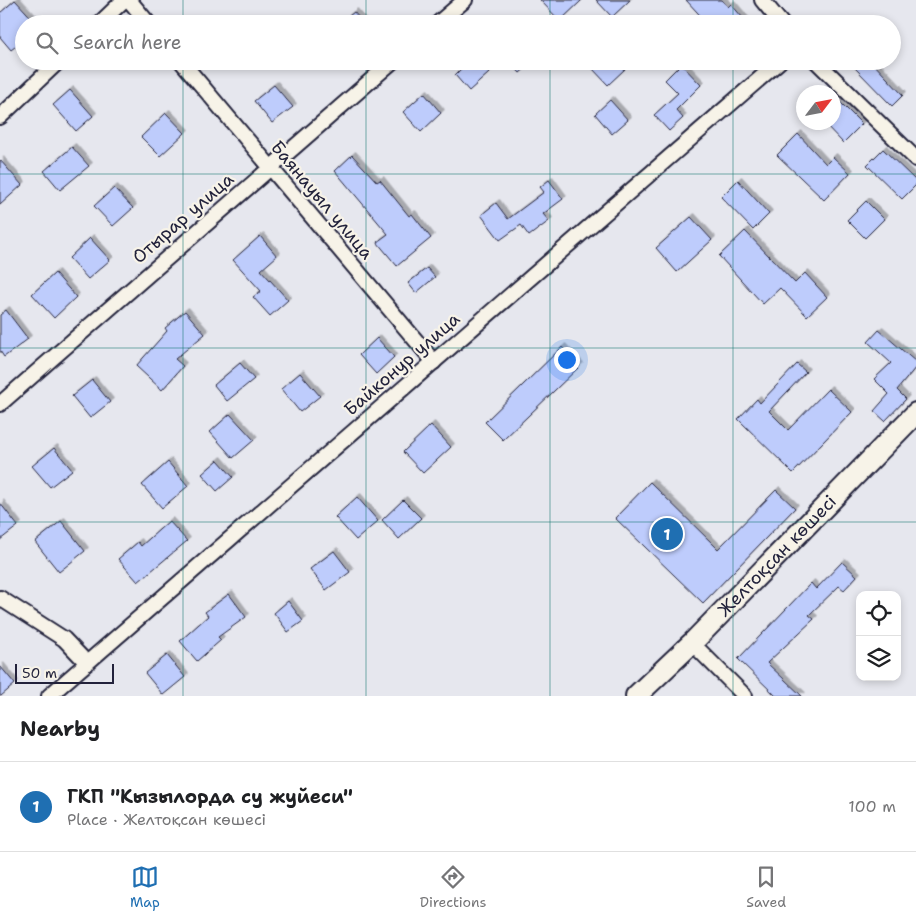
<!DOCTYPE html>
<meta charset="utf-8">
<style>
:root{--surface:#fff;--page:#f2f2f2;--text:#202124;--muted:#757577;--line:#e0e0e0;--accent:#1f6fb2}
body{margin:0;font-family:"Shantell Sans",sans-serif;background:var(--page);color:var(--text)}
.controls{position:absolute;right:15px;bottom:15px;display:grid;overflow:hidden;border-radius:10px;box-shadow:0 2px 8px #0003}
.controls button{width:45px;height:45px;display:grid;place-items:center;padding:0;border:0;border-bottom:1px solid var(--line);background:var(--surface);color:var(--text);font:25px sans-serif}
.compass{position:absolute;left:796px;top:85px;width:45px;height:45px;border-radius:50%;background:var(--surface);box-shadow:0 2px 8px #0003;rotate:58deg}
.scale{position:absolute;left:15px;bottom:12px;width:99px;box-sizing:border-box;padding-left:5px;border:2px solid #22223b;border-top:0;font-size:14px;line-height:18px;white-space:nowrap;color:#22223b;-webkit-text-stroke:4px #f7f3e8;paint-order:stroke}
.you{position:absolute;left:566px;top:359px;width:18px;height:18px;margin:-12px;border:4px solid #fff;border-radius:50%;background:#1a73e8;box-shadow:0 0 0 8px #1a73e833}
.badge{display:grid;place-items:center;width:32px;height:32px;border-radius:50%;background:var(--accent);color:#fff;font-size:16px;font-weight:700}
.pin{position:absolute;translate:-50% -50%;border:2px solid #fff;box-shadow:0 1px 5px #0006}
.list{margin:0;padding:0;list-style:none}
h2{display:flex;justify-content:space-between;align-items:center;height:65px;margin:0;padding:0 20px;font-size:21px}
h2 small{font-size:16px;font-weight:400;color:var(--muted)}
.list li{display:grid;grid-template-columns:32px 1fr auto;gap:15px;align-items:center;box-sizing:border-box;height:90px;padding:0 20px;border-top:1px solid var(--line)}
.list b{display:block;font-size:19px;white-space:nowrap}
.list p{margin:0;font-size:16px;white-space:nowrap;color:var(--muted)}
.list em{font-size:16px;font-style:normal;color:var(--muted)}
.icon{flex:none;width:28px;height:28px;fill:none;stroke:currentColor;stroke-width:2;stroke-linecap:round;stroke-linejoin:round}
.map{position:relative;flex:none;width:916px;height:696px;overflow:hidden}
.search{position:absolute;background:var(--surface);box-shadow:0 2px 8px #0003;left:15px;right:15px;top:15px;height:55px;display:flex;align-items:center;gap:12px;box-sizing:border-box;padding:0 18px;border-radius:28px;color:var(--muted);font-size:19px}
.sheet{height:155px;background:var(--surface)}
nav{display:flex;justify-content:space-around;align-items:center;box-sizing:border-box;height:70px;border-top:1px solid var(--line);background:var(--surface);font-size:14px;color:var(--muted)}
nav a{display:grid;justify-items:center;gap:2px}
nav .on{color:var(--accent)}
.map>svg:first-child{display:block}
.building{fill:#beccfc;stroke:#22223b;filter:url(#shadow)}
.lines{fill:none;stroke-linecap:round;stroke-linejoin:round}
.street-casing{stroke:#22223b;stroke-width:18}
.secondary-casing{stroke:#22223b;stroke-width:24}
.street{stroke:#f7f3e8;stroke-width:14}
.secondary{stroke:#f7f3e8;stroke-width:20}
.grid{fill:none;stroke:#0f766e;stroke-width:1;stroke-opacity:0.55}
.labels{text-anchor:middle;dominant-baseline:central;stroke-width:4.5;stroke-linejoin:round;paint-order:stroke}
.street-label{font-size:18px;fill:#22223b;stroke:#f7f3e8}
</style>
<div class="map">
<svg width="916" height="696" viewBox="0 0 916 696">
<defs>
<filter id="shadow"><feDropShadow dx="3.5" dy="-3.5" stdDeviation="0" flood-color="#0004"/></filter>
</defs>
<rect width="100%" height="100%" fill="#e6e7ee"/>
<filter id="ink" filterUnits="userSpaceOnUse"><feTurbulence type="fractalNoise" baseFrequency=".02" numOctaves="2"/><feDisplacementMap in="SourceGraphic" scale="10" xChannelSelector="R" yChannelSelector="G"/><feConvolveMatrix kernelMatrix="1 2 1 2 8 2 1 2 1" color-interpolation-filters="sRGB"/></filter>
<g filter="url(#ink)">
<g class="building">
<polygon points="15,0 37,24 24,24 24,40 11,50 0,37 0,13"/>
<polygon points="540,0 582,0 560,21"/>
<polygon points="596,0 630,0 612,17"/>
<polygon points="686,0 722,0 728,7 731,4 748,24 708,24"/>
<polygon points="354,12 364,24 339,24"/>
<polygon points="469,61 478,61 489,73 469,91 455,75"/>
<polygon points="509,61 534,61 520,73"/>
<polygon points="598,61 621,61 626,68 608,85 591,67"/>
<polygon points="862,61 871,61 903,95 892,106 855,68"/>
<polygon points="681,64 701,85 676,110 683,118 669,131 654,115 678,93 665,80"/>
<polygon points="274,85 293,107 272,123 254,101"/>
<polygon points="70,90 93,116 76,131 53,105"/>
<polygon points="424,93 441,113 421,132 403,112"/>
<polygon points="834,96 862,124 843,143 823,122 834,122"/>
<polygon points="610,100 628,120 612,134 595,114"/>
<polygon points="166,113 185,133 160,156 141,137"/>
<polygon points="798,134 826,164 833,157 850,173 824,200 777,155"/>
<polygon points="72,147 89,166 60,190 44,171"/>
<polygon points="883,149 916,181 916,185 902,199 867,165"/>
<polygon points="352,155 377,182 380,180 409,216 412,214 431,238 397,266 377,242 388,234 335,171"/>
<polygon points="0,160 22,185 0,205"/>
<polygon points="549,180 563,199 543,214 549,221 529,236 521,225 500,240 481,215 496,203 508,219 544,192 540,187"/>
<polygon points="738,180 769,214 753,230 721,197"/>
<polygon points="114,188 133,208 113,226 94,206"/>
<polygon points="866,201 884,219 865,238 847,220"/>
<polygon points="691,217 712,240 677,272 656,248"/>
<polygon points="745,231 795,283 805,273 827,297 807,316 780,288 763,304 719,256"/>
<polygon points="260,236 277,256 261,270 288,300 270,316 253,297 261,291 233,260"/>
<polygon points="90,238 110,260 88,279 69,258"/>
<polygon points="427,268 435,277 416,293 408,283"/>
<polygon points="55,273 76,297 54,318 32,294"/>
<polygon points="6,310 28,339 4,357 0,351 0,315"/>
<polygon points="185,311 205,334 175,359 183,366 162,390 136,366 167,331 165,328"/>
<polygon points="879,330 916,362 916,367 897,390 906,399 885,421 874,411 889,394 874,379 891,363 868,342"/>
<polygon points="377,338 394,357 376,374 359,355"/>
<polygon points="562,347 580,366 503,440 485,422"/>
<polygon points="240,363 254,379 227,401 214,385"/>
<polygon points="797,364 806,372 769,411 788,430 828,389 852,412 793,473 738,419 757,399 760,403"/>
<polygon points="300,373 320,396 300,412 281,389"/>
<polygon points="92,380 110,402 90,418 72,396"/>
<polygon points="230,414 254,440 233,458 210,432"/>
<polygon points="431,425 451,447 423,473 403,452"/>
<polygon points="54,448 72,470 50,487 32,466"/>
<polygon points="218,460 233,477 217,491 202,474"/>
<polygon points="168,462 188,486 162,508 142,485"/>
<polygon points="650,482 718,549 776,490 795,508 703,603 615,518"/>
<polygon points="357,497 378,521 356,540 335,517"/>
<polygon points="403,500 421,518 399,539 382,520"/>
<polygon points="0,503 18,526 0,540"/>
<polygon points="61,521 85,551 59,572 35,542"/>
<polygon points="169,521 187,541 138,582 118,559 138,542 141,546"/>
<polygon points="334,551 350,572 326,590 310,569"/>
<polygon points="842,562 857,576 844,590 839,586 809,615 814,619 767,663 802,696 776,696 738,659 811,583 816,589"/>
<polygon points="229,594 246,617 218,637 221,640 197,661 180,641 208,616 205,612"/>
<polygon points="288,601 303,621 288,632 274,613"/>
<polygon points="167,655 185,677 163,695 145,673"/>
<polygon points="0,666 15,684 1,696 0,696"/>
</g>
<g class="lines">
<defs>
<g id="street">
<polyline points="129,0 149,24"/>
<polyline points="762,0 782,24"/>
<polyline points="99,24 124,0"/>
<polyline points="437,24 465,0"/>
<polyline points="181,61 434,362"/>
<polyline points="816,61 916,159"/>
<polyline points="0,117 59,61"/>
<polyline points="0,404 393,61"/>
<polyline points="0,598 64,639 87,663"/>
<polyline points="692,643 745,696"/>
<polyline points="49,696 780,61"/>
</g>
<g id="secondary">
<path id="s1" d="M636,696L692,643L916,413"/>
</g>
</defs>
<use href="#street" class="street-casing"/>
<use href="#secondary" class="secondary-casing"/>
<use href="#street" class="street"/>
<use href="#secondary" class="secondary"/>
</g>
</g>
<path class="grid" d="M183,0V24M366,0V24M550,0V24M733,0V24M183,61V696M366,61V696M550,61V696M733,61V696M0,174H916M0,348H916M0,522H916"/>
<g class="labels">
<g class="street-label">
<text transform="translate(322 200) rotate(50)">Баянауыл улица</text>
<text transform="translate(183 218) rotate(-41)">Отырар улица</text>
<text transform="translate(402 364) rotate(-41)">Байконур улица</text>
<text stroke="none"><textPath href="#s1" startOffset="199">Желтоқсан көшесі</textPath></text>
</g>
</g>
</svg>
<div class="controls">
<button><svg class="icon" aria-label="locate" viewBox="0 0 24 24"><circle cx="12" cy="12" r="6"/><path d="M12 2v4M12 18v4M2 12h4M18 12h4"/></svg></button>
<button><svg class="icon" aria-label="layers" viewBox="0 0 24 24"><path d="M12 4l9 5-9 5-9-5zM3 14l9 5 9-5"/></svg></button>
</div>
<svg class="compass" viewBox="-18 -18 36 36"><path d="M0-13l5 13h-10z" fill="#e53935"/><path d="M0 13l5-13h-10z" fill="#757577"/></svg>
<div class="scale">50 m</div>
<div class="you"></div>
<div class="pin badge" style="left:667px;top:534px">1</div>
<div class="search"><svg class="icon" aria-label="search" viewBox="0 0 24 24"><circle cx="10" cy="10" r="6"/><path d="M15 15l6 6"/></svg>Search here</div>
</div>
<section class="sheet">
<h2>Nearby<small></small></h2>
<ul class="list">
<li><span class="badge">1</span><div><b>ГКП &quot;Кызылорда су жуйеси&quot;</b><p>Place · Желтоқсан көшесі</p></div><em>100 m</em></li>
</ul>
</section>
<nav>
<a class="on"><svg class="icon" aria-label="map" viewBox="0 0 24 24"><path d="M3 6l6-2 6 2 6-2v14l-6 2-6-2-6 2zM9 4v14M15 6v14"/></svg>Map</a>
<a><svg class="icon" aria-label="directions" viewBox="0 0 24 24"><path d="M12 3l9 9-9 9-9-9zM9 14v-3h6M13 9l2 2-2 2"/></svg>Directions</a>
<a><svg class="icon" aria-label="saved" viewBox="0 0 24 24"><path d="M7 4h10v16l-5-4-5 4z"/></svg>Saved</a>
</nav>
